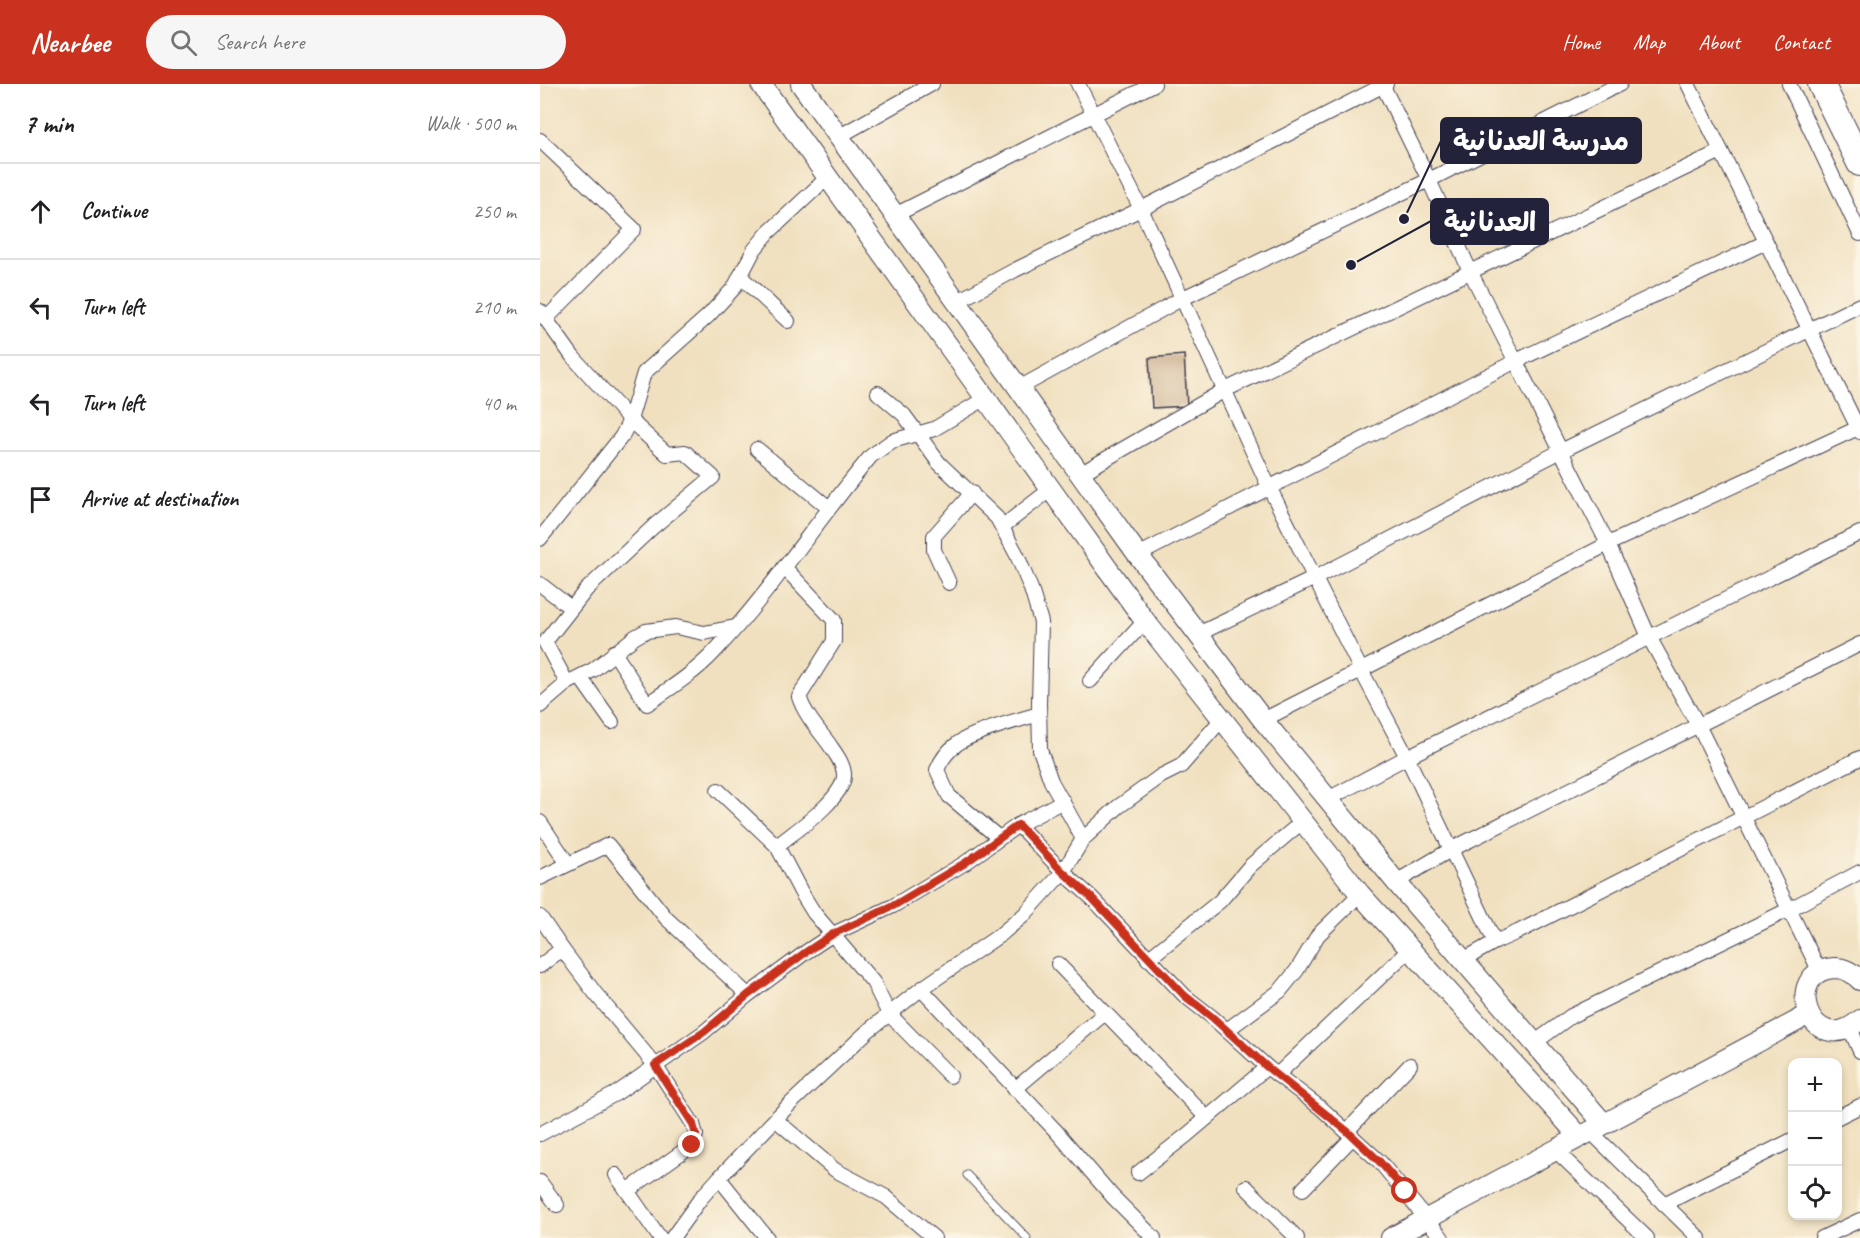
<!DOCTYPE html>
<meta charset="utf-8">
<style>
:root{--surface:#fff;--page:#f6f6f6;--text:#202124;--muted:#757577;--line:#e0e0e0;--accent:#c8321e}
body{margin:0;font-family:Caveat,"Playpen Sans Arabic",sans-serif;background:var(--page);color:var(--text)}
.controls{position:absolute;right:18px;bottom:18px;display:grid;overflow:hidden;border-radius:12px;box-shadow:0 3px 9px #0003}
.controls button{width:54px;height:54px;display:grid;place-items:center;padding:0;border:0;border-bottom:2px solid var(--line);background:var(--surface);color:var(--text);font:30px sans-serif}
.stop{position:absolute;width:18px;height:18px;margin:-14px;border:4px solid #c8321e;border-radius:50%;background:#fff}
.stop.end{background:#c8321e;border-color:#fff;box-shadow:0 2px 6px #0008}
.list{margin:0;padding:0;list-style:none}
h2{display:flex;justify-content:space-between;align-items:center;height:78px;margin:0;padding:0 24px;font-size:26px}
h2 small{font-size:20px;font-weight:400;color:var(--muted)}
.list li{display:grid;grid-template-columns:39px 1fr auto;gap:18px;align-items:center;box-sizing:border-box;height:96px;padding:0 24px;border-top:2px solid var(--line)}
.list b{display:block;font-size:22px;white-space:nowrap}
.list em{font-size:20px;font-style:normal;color:var(--muted)}
.icon{flex:none;width:33px;height:33px;fill:none;stroke:currentColor;stroke-width:2;stroke-linecap:round;stroke-linejoin:round}
.map{position:relative;flex:none;width:1320px;height:1154px;overflow:hidden}
header{display:flex;align-items:center;gap:36px;box-sizing:border-box;height:84px;padding:0 30px;background:var(--accent);color:#fff}
header strong{font-size:28px}
nav{display:flex;gap:33px;margin-inline-start:auto;font-size:21px}
.search{width:420px;height:54px;background:var(--page);display:flex;align-items:center;gap:15px;box-sizing:border-box;padding:0 21px;border-radius:33px;color:var(--muted);font-size:22px}
main{display:flex}
aside{flex:1;background:var(--surface)}
.map>svg:first-child{display:block}
.building{fill:#c1a07d}
.lines{fill:none;stroke-linecap:round;stroke-linejoin:round}
.lane-casing{stroke:#413e4f;stroke-width:9}
.street-casing{stroke:#413e4f;stroke-width:16}
.secondary-casing{stroke:#413e4f;stroke-width:22}
.highway-casing{stroke:#413e4f;stroke-width:28}
.lane{stroke:#fff;stroke-width:7}
.street{stroke:#fff;stroke-width:14}
.secondary{stroke:#fff;stroke-width:20}
.highway{stroke:#fff;stroke-width:26}
.route{stroke:#c8321e;stroke-width:8}
.leader{fill:none;stroke:#22223b;stroke-width:2}
.callout-dot{fill:#22223b;stroke:#fcf5e5;stroke-width:2}
.callout{fill:#22223b;stroke:#22223b;stroke-width:2}
.callout-label{font-size:27px;text-anchor:middle;font-weight:bold;fill:#fff}
</style>
<header>
<strong>Nearbee</strong>
<div class="search"><svg class="icon" aria-label="search" viewBox="0 0 24 24"><circle cx="10" cy="10" r="6"/><path d="M15 15l6 6"/></svg>Search here</div>
<nav><a>Home</a><a>Map</a><a>About</a><a>Contact</a></nav>
</header>
<main>
<aside>
<h2>7 min<small>Walk · 500 m</small></h2>
<ul class="list">
<li><svg class="icon" aria-label="ahead" viewBox="0 0 24 24"><path d="M12 20V5M6 11l6-6 6 6"/></svg><div><b>Continue</b></div><em>250 m</em></li>
<li><svg class="icon" aria-label="left" viewBox="0 0 24 24"><path d="M17 20v-9H6M10 6l-5 5 5 5"/></svg><div><b>Turn left</b></div><em>210 m</em></li>
<li><svg class="icon" aria-label="left" viewBox="0 0 24 24"><path d="M17 20v-9H6M10 6l-5 5 5 5"/></svg><div><b>Turn left</b></div><em>40 m</em></li>
<li><svg class="icon" aria-label="arrive" viewBox="0 0 24 24"><path d="M6 21V4h12l-3 4 3 4H6"/></svg><div><b>Arrive at destination</b></div></li>
</ul>
</aside>
<div class="map">
<svg width="1320" height="1154" viewBox="0 0 1320 1154">
<rect width="100%" height="100%" fill="#fcf5e5"/>
<filter id="ink" filterUnits="userSpaceOnUse"><feTurbulence type="fractalNoise" baseFrequency=".0167" numOctaves="2"/><feDisplacementMap in="SourceGraphic" scale="12" xChannelSelector="R" yChannelSelector="G"/><feConvolveMatrix kernelMatrix="1 2 1 2 8 2 1 2 1" color-interpolation-filters="sRGB"/></filter>
<filter id="wash" filterUnits="userSpaceOnUse"><feTurbulence type="fractalNoise" baseFrequency=".008" numOctaves="4" result="noise"/><feDisplacementMap in="SourceGraphic" scale="24" xChannelSelector="R" yChannelSelector="G"/><feGaussianBlur stdDeviation="1.35" result="paint"/><feColorMatrix in="noise" values="0 0 0 0 0 0 0 0 0 0 0 0 0 0 0 0 0 1.4 0 .05"/><feComposite in="paint" operator="in"/></filter>
<g filter="url(#wash)">
<rect width="100%" height="100%" fill="#f0e0bf"/>
<g id="blocks">
<polygon class="building" points="644,271 647,322 612,324 609,274"/>
</g>
</g>
<g filter="url(#ink)">
<use href="#blocks" fill-opacity="0" stroke="#413e4f" stroke-width="1.5"/>
<g class="lines">
<defs>
<polyline id="lane" points="427,1091 487,1154"/>
<g id="street">
<polyline points="538,0 601,125 729,403 821,586 867,673 955,858"/>
<polyline points="842,0 889,96 930,187 1068,460 1109,553 1159,643 1280,888"/>
<polyline points="1148,0 1320,348"/>
<polyline points="1249,0 1320,150"/>
<polyline points="298,53 392,0"/>
<polyline points="0,56 94,145 6,235"/>
<polyline points="355,131 614,0"/>
<polyline points="200,192 248,237"/>
<polyline points="418,217 475,186 601,125 846,0"/>
<polyline points="0,227 33,273 90,336 127,370 145,368 173,393 114,442 46,506 5,558 27,599"/>
<polyline points="479,304 641,215 889,96 1080,0"/>
<polyline points="338,309 364,331 399,379 457,434 477,471 491,505 501,538 499,619 500,666 511,697 543,755 523,788 552,814 645,912 672,933 727,983 782,1025 840,1078 902,1154"/>
<polyline points="217,365 289,424"/>
<polyline points="540,390 683,307 1181,67"/>
<polyline points="462,443 511,405"/>
<polyline points="0,455 82,352 90,336 104,289 168,232 194,204 214,166 228,149 288,93"/>
<polyline points="598,471 976,277 1226,158"/>
<path d="M244,483L294,536V557L259,613C265,631 278,645 289,660C295,669 305,681 304,693C301,717 255,747 237,762L261,808L274,829L333,898L349,930L410,992"/>
<polyline points="409,499 394,466 394,452 432,409"/>
<polyline points="0,500 31,524"/>
<polyline points="658,550 775,494 1021,367 1320,221"/>
<path d="M74,568L107,620C131,604 156,588 176,566C232,506 278,435 331,372L352,357L394,345L446,314"/>
<polyline points="40,593 72,638"/>
<polyline points="550,597 605,537"/>
<polyline points="0,622 27,599 53,586 95,553 106,547 136,543 164,549 195,543"/>
<polyline points="723,636 1068,460 1318,344"/>
<polyline points="178,706 237,762"/>
<polyline points="788,715 867,673 1320,449"/>
<polyline points="0,738 28,780"/>
<path d="M459,754L409,712L397,686C401,676 409,666 417,660C432,648 479,636 499,630"/>
<polyline points="543,755 578,723 621,692 641,682 682,635"/>
<polyline points="0,794 68,761 126,834 208,911"/>
<polyline points="856,798 912,765 1320,560"/>
<polyline points="0,833 22,865 0,882"/>
<polyline points="22,865 55,909 115,981 153,1040 156,1051 152,1061 87,1107"/>
<polyline points="608,875 680,817 710,782 763,737"/>
<polyline points="923,876 955,858 978,848 1320,674"/>
<polyline points="518,880 667,1034"/>
<polyline points="381,905 516,1047 573,1113 614,1154"/>
<polyline points="1310,944 1320,967"/>
<polyline points="687,946 740,907 757,886 778,851 820,810"/>
<polyline points="994,959 1031,932 1248,826 1320,788"/>
<polyline points="737,991 870,865"/>
<polyline points="475,1005 565,929"/>
<polyline points="1298,1033 1320,1022"/>
<polyline points="236,1036 295,1086 346,1113 394,1154"/>
<polyline points="807,1047 870,981"/>
<polyline points="1050,1047 1159,1154"/>
<polyline points="0,1050 77,1009 164,948 208,911 266,868 293,850 353,822 425,779 478,741 523,717"/>
<polyline points="1015,1066 1107,1154"/>
<polyline points="598,1089 647,1051 727,983"/>
<polyline points="76,1091 120,1154"/>
<polyline points="179,1094 227,1154"/>
<polyline points="0,1098 17,1121"/>
<polyline points="706,1103 757,1154"/>
<polyline points="763,1105 813,1053"/>
<polyline points="1124,1120 1252,1056"/>
<polyline points="132,1154 161,1114 179,1094 248,1022 329,946 381,905 460,851 484,831 523,788 478,741"/>
<polyline points="1282,1154 1320,1136"/>
</g>
<g id="secondary">
<polyline points="221,0 605,537 820,810 1040,1053"/>
<polyline points="261,0 598,471 723,636 856,798 1064,1040"/>
<path d="M1320,896C1314,889 1304,884 1295,884C1240,886 1270,979 1320,936"/>
<polyline points="851,1154 1257,937 1268,929"/>
</g>
<polyline id="highway" points="1281,0 1320,79"/>
</defs>
<use href="#lane" class="lane-casing"/>
<use href="#street" class="street-casing"/>
<use href="#secondary" class="secondary-casing"/>
<use href="#highway" class="highway-casing"/>
<use href="#lane" class="lane"/>
<use href="#street" class="street"/>
<use href="#secondary" class="secondary"/>
<use href="#highway" class="highway"/>
</g>
</g>
<g class="lines" filter="url(#ink)">
<polyline class="route" points="152,1061 156,1051 153,1040 115,981 164,948 208,911 266,868 293,850 353,822 425,779 478,741 523,788 552,814 645,912 672,933 727,983 807,1047 840,1078 865,1107"/>
</g>
<path class="leader" d="M864 135L901 57M811 181L891 137"/>
<g class="callout-dot">
<circle cx="864" cy="135" r="6"/>
<circle cx="811" cy="181" r="6"/>
</g>
<g class="callout">
<rect x="901" y="34" width="200" height="45" rx="6"/>
<rect x="891" y="115" width="117" height="45" rx="6"/>
</g>
<g class="callout-label">
<text x="1001" y="66">مدرسة العدنانية</text>
<text x="950" y="147">العدنانية</text>
</g>
</svg>
<div class="controls">
<button>+</button>
<button>−</button>
<button><svg class="icon" aria-label="locate" viewBox="0 0 24 24"><circle cx="12" cy="12" r="6"/><path d="M12 2v4M12 18v4M2 12h4M18 12h4"/></svg></button>
</div>
<div class="stop" style="left:865px;top:1107px"></div>
<div class="stop end" style="left:152px;top:1061px"></div>
</div>
</main>
